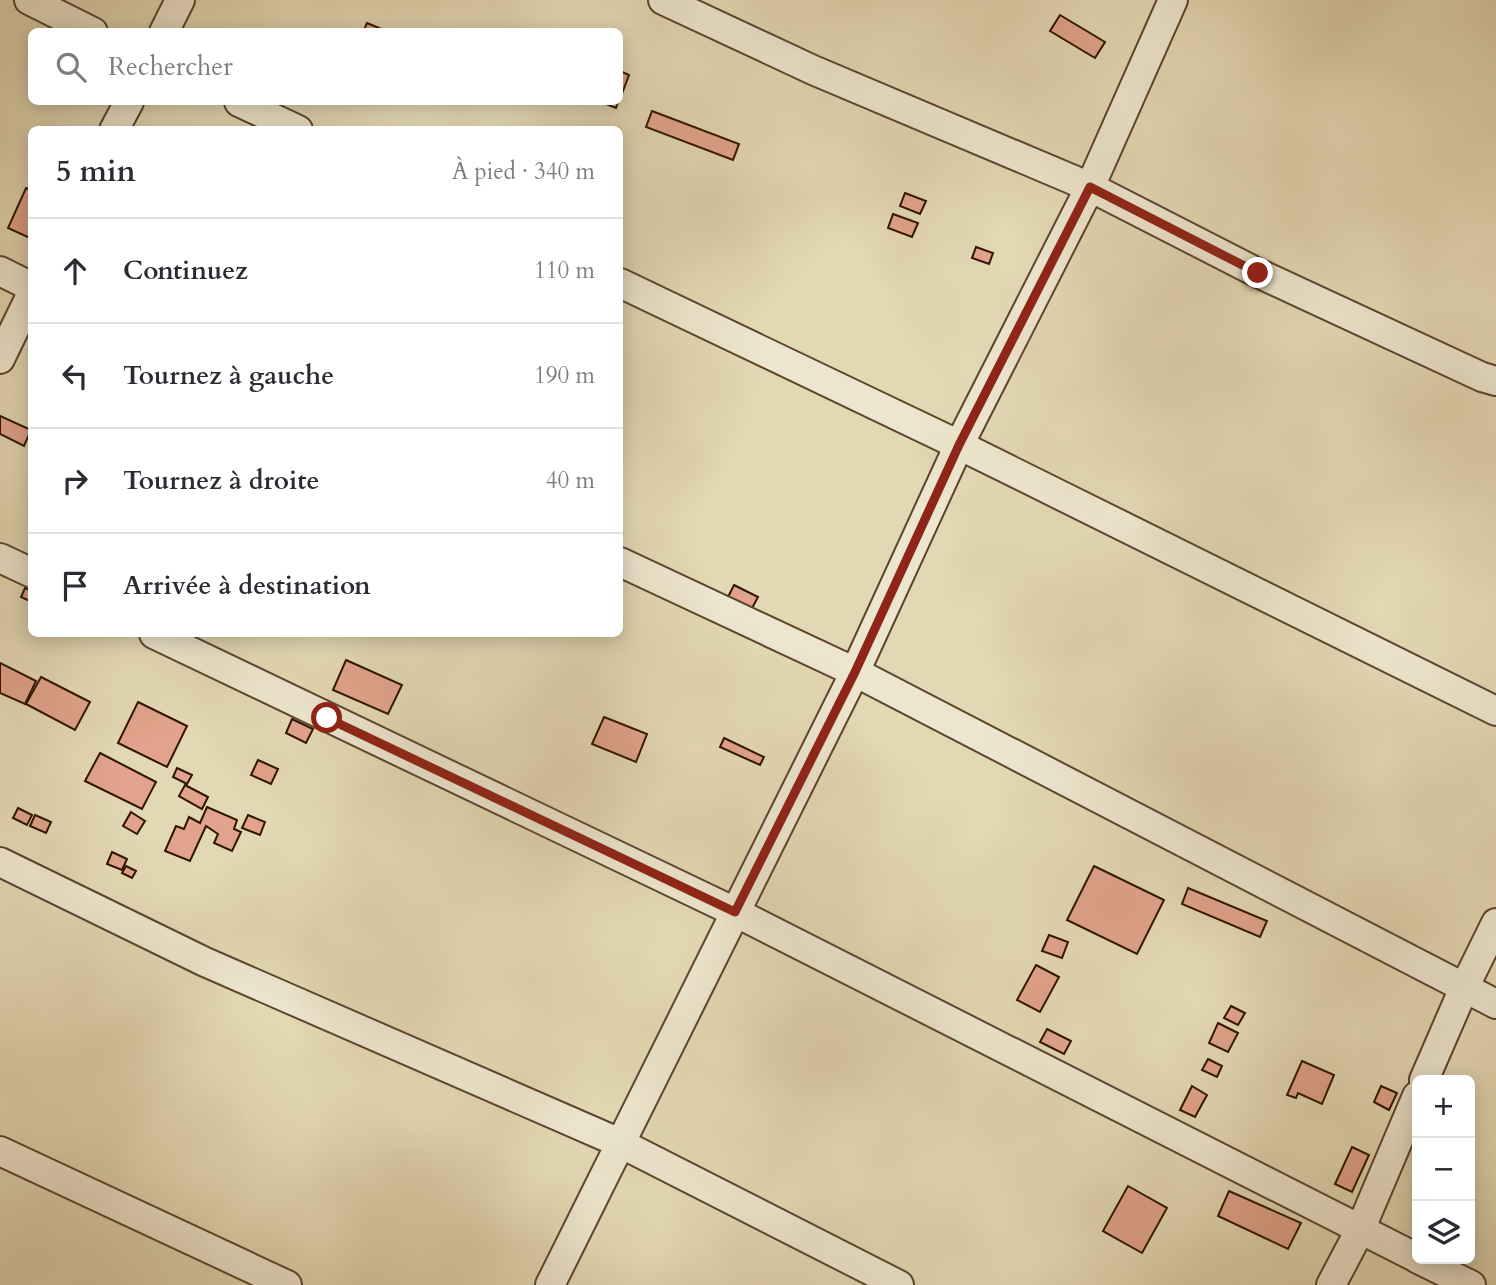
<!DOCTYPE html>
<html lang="fr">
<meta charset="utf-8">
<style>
:root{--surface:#fff;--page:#f7f7f7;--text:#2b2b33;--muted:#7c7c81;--line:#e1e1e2}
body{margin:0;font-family:Cardo,serif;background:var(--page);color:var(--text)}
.controls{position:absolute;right:21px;bottom:21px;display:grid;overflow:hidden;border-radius:10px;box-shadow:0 4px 18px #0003}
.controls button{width:63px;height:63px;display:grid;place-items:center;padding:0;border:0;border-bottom:2px solid var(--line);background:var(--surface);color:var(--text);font:35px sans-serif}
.stop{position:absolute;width:21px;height:21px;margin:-16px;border:5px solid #8f2418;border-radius:50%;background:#fff}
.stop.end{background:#8f2418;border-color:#fff;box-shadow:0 2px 7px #0008}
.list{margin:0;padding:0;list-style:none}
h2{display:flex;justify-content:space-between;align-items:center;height:91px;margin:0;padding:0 28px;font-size:30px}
h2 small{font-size:23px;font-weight:400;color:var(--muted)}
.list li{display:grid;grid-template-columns:46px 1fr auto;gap:21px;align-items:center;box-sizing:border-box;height:105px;padding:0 28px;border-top:2px solid var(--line)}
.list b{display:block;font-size:26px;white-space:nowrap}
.list em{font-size:23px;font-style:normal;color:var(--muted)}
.icon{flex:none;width:38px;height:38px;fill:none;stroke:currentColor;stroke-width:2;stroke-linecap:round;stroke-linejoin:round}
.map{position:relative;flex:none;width:1496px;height:1285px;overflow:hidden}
.search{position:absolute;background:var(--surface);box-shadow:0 4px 18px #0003;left:28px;top:28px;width:595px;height:77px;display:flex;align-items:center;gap:18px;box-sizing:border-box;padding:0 24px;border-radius:10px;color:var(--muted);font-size:26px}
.panel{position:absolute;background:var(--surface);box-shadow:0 4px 18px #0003;left:28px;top:126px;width:595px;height:511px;border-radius:10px}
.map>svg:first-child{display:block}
.building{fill:#e1a38b;stroke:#2f1400;stroke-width:2}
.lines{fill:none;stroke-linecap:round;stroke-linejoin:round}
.minor-casing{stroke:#5c452d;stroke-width:32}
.minor{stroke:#ede6ce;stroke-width:28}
.route{stroke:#8f2418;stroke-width:9}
</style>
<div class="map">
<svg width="1496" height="1285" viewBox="0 0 1496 1285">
<rect width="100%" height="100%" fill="#e3d8b4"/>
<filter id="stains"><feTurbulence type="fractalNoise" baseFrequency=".00286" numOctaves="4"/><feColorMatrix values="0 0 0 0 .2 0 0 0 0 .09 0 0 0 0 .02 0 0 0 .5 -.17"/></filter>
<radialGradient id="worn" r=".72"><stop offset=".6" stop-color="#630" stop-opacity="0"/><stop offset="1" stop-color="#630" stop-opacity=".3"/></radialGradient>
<g class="building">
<polygon points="1060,15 1105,42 1095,58 1050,31"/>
<polygon points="367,23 386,31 386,32 363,32"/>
<polygon points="620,71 629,75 620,99"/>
<polygon points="601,102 618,102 616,108"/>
<polygon points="652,111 739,144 733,160 646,127"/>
<polygon points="26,188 32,191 32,239 8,228"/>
<polygon points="905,193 926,201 920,214 900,206"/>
<polygon points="893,214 918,223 912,237 888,228"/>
<polygon points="976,247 993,253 989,264 972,258"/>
<polygon points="0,416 31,430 24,446 0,434"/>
<polygon points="734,585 758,597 750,612 726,601"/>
<polygon points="25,588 32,591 32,602 21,597"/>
<polygon points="346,660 402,685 388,714 333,690"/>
<polygon points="0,663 36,681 25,704 0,693"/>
<polygon points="41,677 90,702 75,730 26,704"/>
<polygon points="138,702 187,726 167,767 118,743"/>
<polygon points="604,717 647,734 636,762 592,744"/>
<polygon points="292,719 313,729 306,743 286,733"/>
<polygon points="724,738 764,757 760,765 720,747"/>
<polygon points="100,753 156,782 142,809 85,781"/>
<polygon points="258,760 278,769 271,784 251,775"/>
<polygon points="177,768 192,775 187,784 173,777"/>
<polygon points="185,785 208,797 202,809 179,796"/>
<polygon points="207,807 237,820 234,829 241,832 232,851 214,843 218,834 206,826 190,861 165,851 176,826 184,829 189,817 200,823"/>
<polygon points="18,808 32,815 27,825 13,818"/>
<polygon points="131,812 145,821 137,834 123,826"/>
<polygon points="35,815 51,822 46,833 30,826"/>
<polygon points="248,815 265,822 260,835 242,828"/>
<polygon points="112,852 127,859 122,870 107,864"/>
<polygon points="126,866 136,871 132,878 122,873"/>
<polygon points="1094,866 1164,900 1137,954 1067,920"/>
<polygon points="1188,888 1267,921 1260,937 1182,904"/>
<polygon points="1049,935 1068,942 1062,958 1042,951"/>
<polygon points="1036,965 1059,977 1040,1012 1017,1000"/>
<polygon points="1231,1006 1245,1013 1238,1025 1224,1018"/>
<polygon points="1218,1023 1238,1033 1228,1052 1209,1043"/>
<polygon points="1047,1029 1071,1041 1064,1054 1040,1042"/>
<polygon points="1208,1059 1222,1066 1217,1077 1202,1070"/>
<polygon points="1302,1061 1334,1075 1322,1104 1298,1093 1296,1098 1287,1095"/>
<polygon points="1192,1086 1207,1095 1195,1117 1180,1110"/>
<polygon points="1381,1086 1397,1093 1389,1110 1374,1102"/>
<polygon points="1352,1147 1369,1155 1352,1192 1335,1184"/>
<polygon points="1128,1186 1167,1208 1142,1253 1103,1231"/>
<polygon points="1229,1191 1301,1223 1288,1249 1218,1216"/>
</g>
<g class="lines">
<defs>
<g id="minor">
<polyline points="29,0 93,32"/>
<polyline points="663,0 813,70 1090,187 1258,273 1482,377 1496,381"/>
<polyline points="164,32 180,0"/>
<polyline points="239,102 298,130"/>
<polyline points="114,130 129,102"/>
<polyline points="0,271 32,287"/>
<polyline points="620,283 959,445 1496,711"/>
<polyline points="0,359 32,293"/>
<polyline points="0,558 32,573"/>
<polyline points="620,562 855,672 1496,1004"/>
<polyline points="154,634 735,912 1417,1258"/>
<polyline points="0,862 205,962 620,1143 899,1285"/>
<polyline points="1424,1080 1464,988 1496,923"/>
<polyline points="0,1151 287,1285"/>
<polyline points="1418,1259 1471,1285"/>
<polyline points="550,1285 855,672 959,445 1090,187 1173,0"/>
<polyline points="1331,1285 1360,1230 1417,1096"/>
</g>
</defs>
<use href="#minor" class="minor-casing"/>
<use href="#minor" class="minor"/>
</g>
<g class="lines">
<polyline class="route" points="327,718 735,912 855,672 959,445 1090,187 1258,273"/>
</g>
<rect width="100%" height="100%" filter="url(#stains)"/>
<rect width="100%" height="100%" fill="url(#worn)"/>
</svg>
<div class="controls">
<button>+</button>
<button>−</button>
<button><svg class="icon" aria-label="layers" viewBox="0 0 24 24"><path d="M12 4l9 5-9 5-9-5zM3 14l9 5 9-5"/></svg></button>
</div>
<div class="stop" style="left:327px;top:718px"></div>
<div class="stop end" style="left:1258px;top:273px"></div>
<div class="search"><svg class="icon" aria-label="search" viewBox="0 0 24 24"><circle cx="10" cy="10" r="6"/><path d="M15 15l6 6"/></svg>Rechercher</div>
<section class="panel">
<h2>5 min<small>À pied · 340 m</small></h2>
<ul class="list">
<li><svg class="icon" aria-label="ahead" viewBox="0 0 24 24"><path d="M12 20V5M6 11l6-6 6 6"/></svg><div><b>Continuez</b></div><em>110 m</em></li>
<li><svg class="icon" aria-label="left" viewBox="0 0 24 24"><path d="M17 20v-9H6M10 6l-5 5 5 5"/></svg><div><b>Tournez à gauche</b></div><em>190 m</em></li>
<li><svg class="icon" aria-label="right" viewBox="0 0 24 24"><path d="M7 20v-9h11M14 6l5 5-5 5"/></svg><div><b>Tournez à droite</b></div><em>40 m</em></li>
<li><svg class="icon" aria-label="arrive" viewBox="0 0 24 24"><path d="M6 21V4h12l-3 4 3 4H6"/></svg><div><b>Arrivée à destination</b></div></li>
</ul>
</section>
</div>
